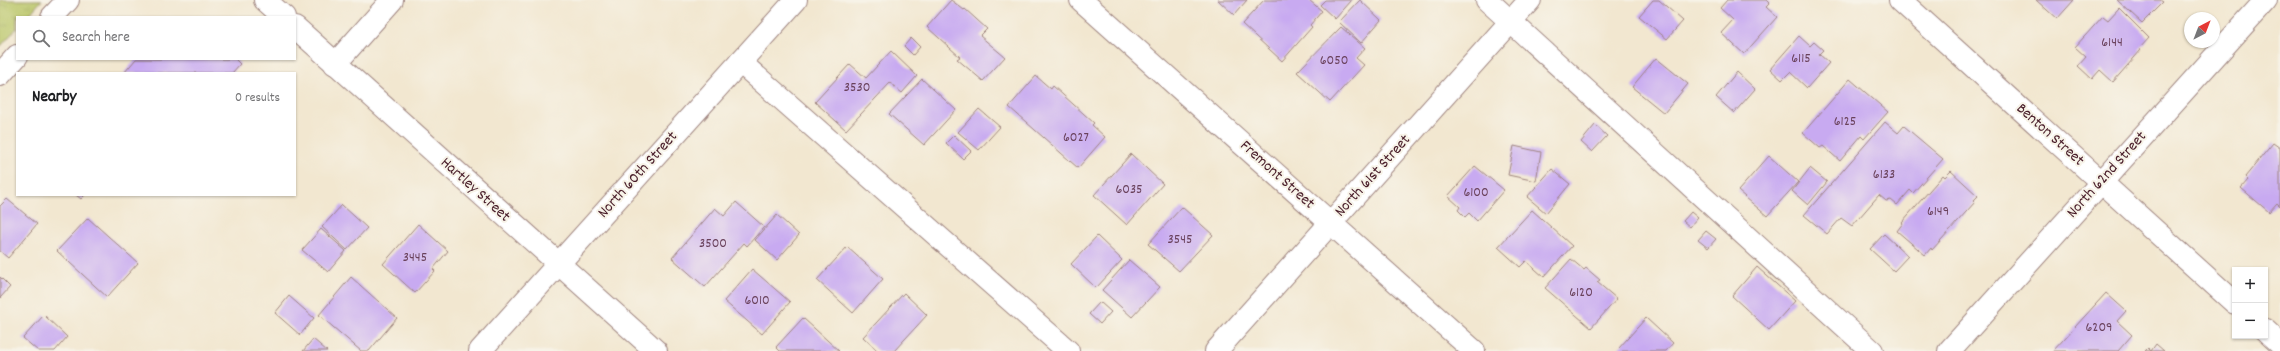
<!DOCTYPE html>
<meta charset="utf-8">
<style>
:root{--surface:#fff;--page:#f2f2f2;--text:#202124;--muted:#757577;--line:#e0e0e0}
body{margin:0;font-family:Dekko,sans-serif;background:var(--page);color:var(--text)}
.controls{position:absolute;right:12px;bottom:12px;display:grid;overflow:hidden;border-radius:0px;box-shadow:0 1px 3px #0004}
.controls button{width:36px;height:36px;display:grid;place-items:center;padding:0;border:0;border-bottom:1px solid var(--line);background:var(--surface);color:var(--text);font:20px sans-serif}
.compass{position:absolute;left:2184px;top:12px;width:36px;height:36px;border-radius:50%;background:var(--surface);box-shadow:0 1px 3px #0004;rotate:42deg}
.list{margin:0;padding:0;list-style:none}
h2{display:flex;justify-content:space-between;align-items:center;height:52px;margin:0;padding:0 16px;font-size:17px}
h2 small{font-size:13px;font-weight:400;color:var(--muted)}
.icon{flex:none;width:22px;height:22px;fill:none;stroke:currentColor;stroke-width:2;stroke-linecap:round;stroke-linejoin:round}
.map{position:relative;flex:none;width:2280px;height:351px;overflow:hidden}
.search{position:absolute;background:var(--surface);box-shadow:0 1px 3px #0004;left:16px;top:16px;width:280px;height:44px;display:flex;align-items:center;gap:10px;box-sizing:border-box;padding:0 14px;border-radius:0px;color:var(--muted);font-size:15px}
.panel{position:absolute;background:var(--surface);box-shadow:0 1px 3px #0004;left:16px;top:72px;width:280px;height:124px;border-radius:0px}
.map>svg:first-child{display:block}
.grass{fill:url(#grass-tufts);stroke:#82724a}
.building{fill:#c8aaf1}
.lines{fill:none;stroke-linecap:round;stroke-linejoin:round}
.minor-casing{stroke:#9e837e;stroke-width:24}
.major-casing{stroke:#9e837e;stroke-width:24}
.minor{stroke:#fff;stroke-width:22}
.major{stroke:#fff;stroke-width:22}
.labels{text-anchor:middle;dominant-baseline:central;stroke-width:4;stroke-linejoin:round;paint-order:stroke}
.number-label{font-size:14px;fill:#6a425c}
.street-label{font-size:16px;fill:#4a1f2b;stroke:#f7f3e8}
</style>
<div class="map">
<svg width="2280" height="351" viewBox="0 0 2280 351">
<defs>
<pattern id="grass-tufts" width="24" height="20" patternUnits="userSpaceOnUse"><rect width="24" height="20" fill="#bac668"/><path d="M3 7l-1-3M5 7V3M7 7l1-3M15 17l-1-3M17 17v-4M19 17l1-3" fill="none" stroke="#a1aa5a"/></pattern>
</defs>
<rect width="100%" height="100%" fill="#f7f3e8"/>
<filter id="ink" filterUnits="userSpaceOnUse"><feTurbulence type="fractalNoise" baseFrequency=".025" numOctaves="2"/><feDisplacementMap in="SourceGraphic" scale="8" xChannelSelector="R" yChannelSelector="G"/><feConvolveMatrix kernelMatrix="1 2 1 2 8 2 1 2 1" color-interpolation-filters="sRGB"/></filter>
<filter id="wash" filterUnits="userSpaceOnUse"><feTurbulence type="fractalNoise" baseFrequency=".012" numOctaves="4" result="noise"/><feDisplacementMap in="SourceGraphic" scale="16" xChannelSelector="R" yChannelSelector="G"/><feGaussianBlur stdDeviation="0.9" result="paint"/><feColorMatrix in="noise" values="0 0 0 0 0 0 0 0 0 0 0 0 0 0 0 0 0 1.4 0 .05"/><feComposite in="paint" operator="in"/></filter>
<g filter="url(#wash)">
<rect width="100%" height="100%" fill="#f2e7d0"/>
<polygon class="grass" points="0,0 42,0 27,17 17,17 17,28 0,47"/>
<g id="blocks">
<g class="building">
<polygon points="951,0 964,10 965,9 987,29 980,36 1005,57 983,81 957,59 960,57 927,27"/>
<polygon points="1218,0 1247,0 1234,15"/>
<polygon points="1264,0 1309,0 1322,11 1310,25 1312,27 1282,61 1242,24"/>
<polygon points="1325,0 1352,0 1335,19 1320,5"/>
<polygon points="1360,0 1381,20 1361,43 1339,22"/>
<polygon points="1653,0 1659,0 1683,21 1667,39 1639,16"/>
<polygon points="1727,0 1767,0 1770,3 1766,7 1777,17 1744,54 1721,33 1733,20 1720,8"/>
<polygon points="2036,0 2074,0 2057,19"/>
<polygon points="2117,0 2160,0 2163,2 2142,23"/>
<polygon points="2119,8 2149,38 2139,49 2141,50 2113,82 2100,70 2092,79 2078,66 2086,57 2075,47 2103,16 2108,20"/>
<polygon points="1341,27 1365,48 1356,58 1364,65 1330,102 1297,72"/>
<polygon points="1799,36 1810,46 1814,42 1823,50 1819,54 1829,63 1807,88 1790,72 1782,80 1770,69"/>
<polygon points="911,38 920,47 913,55 904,46"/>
<polygon points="891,51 917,76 902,93 890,83 846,130 815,102 850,64 866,78"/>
<polygon points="1656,58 1688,84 1664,113 1632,87"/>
<polygon points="136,59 235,59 240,64 232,73 124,73"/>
<polygon points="1737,72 1755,89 1734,113 1716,97"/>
<polygon points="1036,76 1051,89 1053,86 1094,123 1092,125 1105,137 1078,168 1009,107"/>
<polygon points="922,79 956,110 924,145 889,114"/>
<polygon points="1850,79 1888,112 1864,139 1861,136 1840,161 1823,146 1820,148 1803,133"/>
<polygon points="979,109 1000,127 979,150 958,132"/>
<polygon points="1885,122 1898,133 1904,126 1943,159 1913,193 1910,190 1897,205 1891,200 1886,201 1879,195 1852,226 1841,218 1827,234 1804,215"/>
<polygon points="1595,125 1607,136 1592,152 1581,142"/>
<polygon points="954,135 971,151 963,159 946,143"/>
<polygon points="2273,143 2280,148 2280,206 2277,203 2269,212 2241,188 2248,180 2245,177"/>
<polygon points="1514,146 1541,152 1536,181 1508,175"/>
<polygon points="1131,154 1163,184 1127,225 1094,195"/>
<polygon points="1769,156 1798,182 1767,216 1738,191"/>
<polygon points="1475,166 1504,190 1477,221 1469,213 1465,217 1458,210 1460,207 1448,196"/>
<polygon points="1810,168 1827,182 1808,205 1792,191"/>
<polygon points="1552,169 1570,184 1546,213 1527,197"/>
<polygon points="1951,171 1978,196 1973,201 1975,202 1932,250 1931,248 1925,255 1897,231 1903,223 1902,222 1943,175 1945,177"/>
<polygon points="76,195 85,195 81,199"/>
<polygon points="7,199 37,224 8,258 0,251 0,206"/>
<polygon points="736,202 764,227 747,246 744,243 705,287 672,258 715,208 724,216"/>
<polygon points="342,205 367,228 347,250 322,227"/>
<polygon points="1182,207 1213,235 1179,271 1148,244"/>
<polygon points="1532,210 1572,246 1544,277 1526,261 1520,267 1498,247"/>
<polygon points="1691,212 1698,218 1690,227 1683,221"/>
<polygon points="777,215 799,235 777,260 755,240"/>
<polygon points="88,218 138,263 107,297 57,251"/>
<polygon points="418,224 448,251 433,269 435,271 415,293 383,264"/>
<polygon points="321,229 346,251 328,272 302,250"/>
<polygon points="1706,231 1716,239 1708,248 1698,240"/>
<polygon points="1884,234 1908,256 1894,271 1870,249"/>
<polygon points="1097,236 1122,260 1096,288 1071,264"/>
<polygon points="847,247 883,279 853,313 817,280"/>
<polygon points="1571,259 1584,270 1586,268 1600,280 1597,282 1617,299 1591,328 1545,288"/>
<polygon points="1129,260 1160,287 1132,317 1102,290"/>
<polygon points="1757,267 1795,301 1769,330 1732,296"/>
<polygon points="752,269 790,302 762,334 724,301"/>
<polygon points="0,277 10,287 0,298"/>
<polygon points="351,277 397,318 369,351 361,351 319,315"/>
<polygon points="904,293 927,315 894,351 878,351 863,337"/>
<polygon points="2106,293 2126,311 2117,321 2132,335 2118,351 2053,351"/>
<polygon points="289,296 314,318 300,335 275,313"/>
<polygon points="1100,302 1111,312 1100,324 1089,314"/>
<polygon points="44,315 67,337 55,351 38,351 23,338"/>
<polygon points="803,318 839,351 780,351 776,347"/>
<polygon points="1646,318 1673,343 1666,351 1622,351 1619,348"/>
<polygon points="313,339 327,351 303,351"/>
<polygon points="2156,344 2164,351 2145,351 2148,348 2151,351"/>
</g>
</g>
</g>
<g filter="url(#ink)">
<use href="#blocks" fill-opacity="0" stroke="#9e837e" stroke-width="1"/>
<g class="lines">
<defs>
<g id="minor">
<polyline points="265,0 284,17"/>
<polyline points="1081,0 1474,351"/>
<polyline points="1487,0 1872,351"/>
<polyline points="1900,0 2235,303"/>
<polyline points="295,27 656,351"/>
<polyline points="740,62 1068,351"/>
<polyline points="335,64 392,0"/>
<polyline points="2265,330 2280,344"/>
<polyline points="480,351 796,0"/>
<polyline points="1216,351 1530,0"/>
<polyline points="1949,351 2266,0"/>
</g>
<g id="major">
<polyline points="52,17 68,0"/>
<polyline points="0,75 17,56"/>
</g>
</defs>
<use href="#minor" class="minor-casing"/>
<use href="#major" class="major-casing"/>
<use href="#minor" class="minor"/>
<use href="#major" class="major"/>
</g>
</g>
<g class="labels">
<g class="number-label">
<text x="2112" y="43">6144</text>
<text x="1801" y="59">6115</text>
<text x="1334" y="61">6050</text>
<text x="857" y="88">3530</text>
<text x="1845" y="122">6125</text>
<text x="1076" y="138">6027</text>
<text x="1884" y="175">6133</text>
<text x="1129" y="190">6035</text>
<text x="1476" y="193">6100</text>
<text x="1938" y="212">6149</text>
<text x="1180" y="240">3545</text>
<text x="713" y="244">3500</text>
<text x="415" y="258">3445</text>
<text x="1581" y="293">6120</text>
<text x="757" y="301">6010</text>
<text x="2099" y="328">6209</text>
</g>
<g class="street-label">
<text transform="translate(2050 135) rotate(42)">Benton Street</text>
<text transform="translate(638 175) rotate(-48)">North 60th Street</text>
<text transform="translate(1277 175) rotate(42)">Fremont Street</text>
<text transform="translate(2107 175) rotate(-48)">North 62nd Street</text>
<text transform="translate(1373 176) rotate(-48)">North 61st Street</text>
<text transform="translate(475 190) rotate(42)">Hartley Street</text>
</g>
</g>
</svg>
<div class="controls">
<button>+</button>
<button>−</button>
</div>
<svg class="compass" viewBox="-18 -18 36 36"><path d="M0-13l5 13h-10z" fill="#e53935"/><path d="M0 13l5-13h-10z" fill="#757577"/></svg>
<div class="search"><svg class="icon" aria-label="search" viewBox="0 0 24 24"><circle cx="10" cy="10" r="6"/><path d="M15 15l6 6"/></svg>Search here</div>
<section class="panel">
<h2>Nearby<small>0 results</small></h2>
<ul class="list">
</ul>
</section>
</div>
